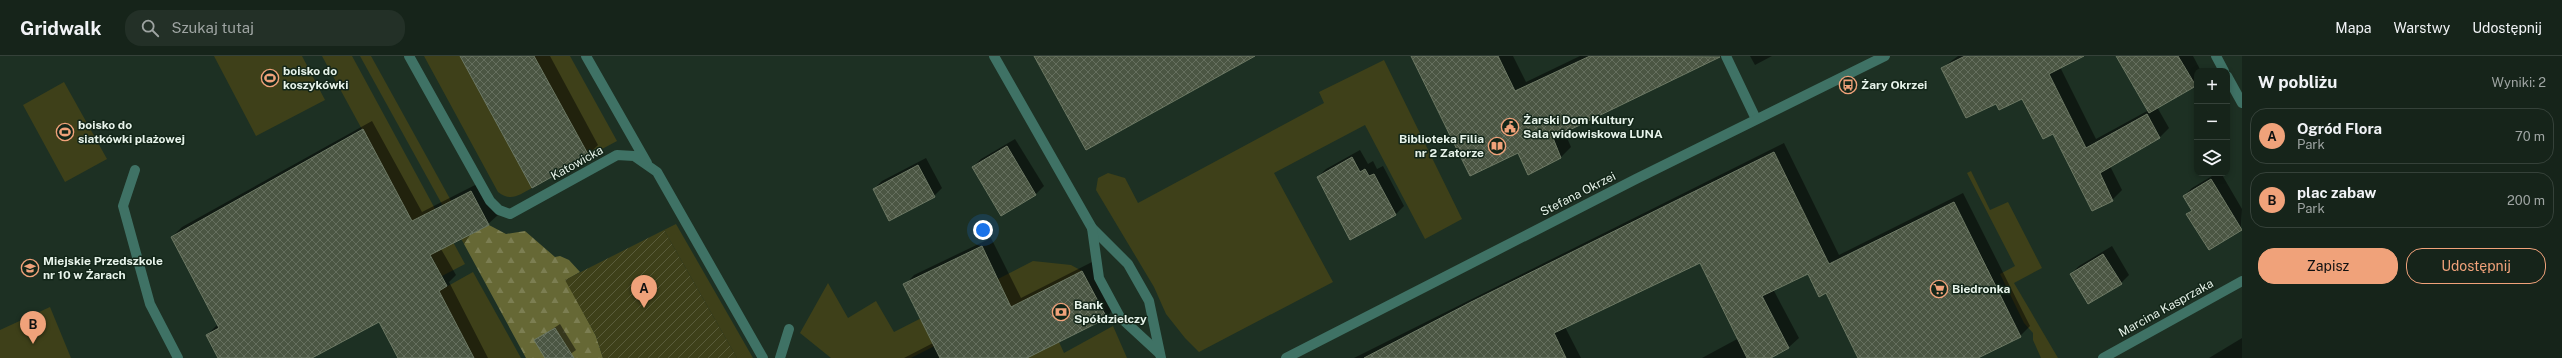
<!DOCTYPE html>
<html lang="pl">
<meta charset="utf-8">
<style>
:root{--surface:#16241a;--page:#233027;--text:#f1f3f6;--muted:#9ea4a2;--line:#354139;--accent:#f0a27a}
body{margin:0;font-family:"Public Sans",sans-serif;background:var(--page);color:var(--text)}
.controls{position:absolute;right:12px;top:12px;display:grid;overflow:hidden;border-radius:8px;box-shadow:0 2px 6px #0003}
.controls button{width:36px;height:36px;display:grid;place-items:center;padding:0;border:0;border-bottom:1px solid var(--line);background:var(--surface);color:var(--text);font:20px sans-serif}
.you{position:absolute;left:983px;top:174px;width:14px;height:14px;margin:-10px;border:3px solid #fff;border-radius:50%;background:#1a73e8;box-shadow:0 0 0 6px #1a73e833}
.badge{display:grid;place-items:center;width:26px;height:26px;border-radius:50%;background:var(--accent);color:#111;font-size:13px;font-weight:700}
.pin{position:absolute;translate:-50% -33px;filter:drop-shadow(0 1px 2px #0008)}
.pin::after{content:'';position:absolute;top:21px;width:14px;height:12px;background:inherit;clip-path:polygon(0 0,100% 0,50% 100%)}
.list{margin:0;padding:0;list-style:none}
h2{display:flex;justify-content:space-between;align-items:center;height:52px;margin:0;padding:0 16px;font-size:17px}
h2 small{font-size:13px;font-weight:400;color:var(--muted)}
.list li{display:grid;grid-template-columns:26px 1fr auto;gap:12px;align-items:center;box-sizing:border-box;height:56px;margin:0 8px 8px;padding:0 8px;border:1px solid var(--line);border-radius:16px}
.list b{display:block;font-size:15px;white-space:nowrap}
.list p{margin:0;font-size:13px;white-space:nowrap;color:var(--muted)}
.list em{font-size:13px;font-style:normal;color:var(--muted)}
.actions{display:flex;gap:8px;padding:12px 16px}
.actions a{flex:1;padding:9px 0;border:1px solid var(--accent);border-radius:16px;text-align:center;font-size:14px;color:var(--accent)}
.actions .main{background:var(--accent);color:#111}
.icon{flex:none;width:22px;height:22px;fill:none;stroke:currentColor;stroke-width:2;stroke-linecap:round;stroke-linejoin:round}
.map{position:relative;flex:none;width:2242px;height:302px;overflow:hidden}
header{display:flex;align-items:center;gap:24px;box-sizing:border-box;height:56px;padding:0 20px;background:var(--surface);border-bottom:1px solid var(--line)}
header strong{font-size:19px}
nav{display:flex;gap:22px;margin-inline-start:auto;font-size:14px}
.search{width:280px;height:36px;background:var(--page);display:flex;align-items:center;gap:10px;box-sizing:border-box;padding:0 14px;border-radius:16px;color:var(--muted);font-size:15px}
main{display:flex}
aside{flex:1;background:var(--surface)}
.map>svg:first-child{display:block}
.green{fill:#3e4019}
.forest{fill:url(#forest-firs)}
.garden{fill:url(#garden-furrows)}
.shadow{fill:#0007}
.building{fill:url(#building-cross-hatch);stroke:#6d7964}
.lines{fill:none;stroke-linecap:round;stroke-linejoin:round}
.service{stroke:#3f7265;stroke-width:10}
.minor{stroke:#3f7265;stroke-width:10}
.tertiary{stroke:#3f7265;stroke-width:10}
.labels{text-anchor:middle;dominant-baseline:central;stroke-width:3;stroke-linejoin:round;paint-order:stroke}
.poi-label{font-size:12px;font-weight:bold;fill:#e7f3ea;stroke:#132619;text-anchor:start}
.street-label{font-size:12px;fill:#e7f3ea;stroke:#132619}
</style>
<header>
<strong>Gridwalk</strong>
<div class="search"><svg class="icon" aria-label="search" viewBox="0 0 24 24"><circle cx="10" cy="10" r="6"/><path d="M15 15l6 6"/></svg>Szukaj tutaj</div>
<nav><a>Mapa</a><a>Warstwy</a><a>Udostępnij</a></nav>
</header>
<main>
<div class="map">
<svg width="2242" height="302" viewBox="0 0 2242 302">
<defs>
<pattern id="forest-firs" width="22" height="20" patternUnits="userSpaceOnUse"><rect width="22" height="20" fill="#666835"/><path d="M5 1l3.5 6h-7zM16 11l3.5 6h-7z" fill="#7c7e52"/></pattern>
<pattern id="garden-furrows" width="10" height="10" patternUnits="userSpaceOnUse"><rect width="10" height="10" fill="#3e4019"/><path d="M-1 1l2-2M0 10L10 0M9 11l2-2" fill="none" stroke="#5a5c3b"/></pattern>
<pattern id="building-cross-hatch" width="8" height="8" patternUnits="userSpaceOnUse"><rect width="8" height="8" fill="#4b5643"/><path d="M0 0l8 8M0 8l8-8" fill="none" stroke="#656f5e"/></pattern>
</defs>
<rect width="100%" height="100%" fill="#1d3023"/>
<g class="green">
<polygon points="214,0 302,0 325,44 256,80"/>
<polygon points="322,0 352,0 465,208 442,220"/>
<polygon points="360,0 371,0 470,179 464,188"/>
<path d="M424,0H460L532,132C519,139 511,146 498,136Z"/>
<polygon points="534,0 570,0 617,85 589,100"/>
<polygon points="1384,4 1462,163 1425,183 1365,69 1274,117 1333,226 1199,296 1185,282 1166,258 1154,231 1096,134 1098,122 1108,117 1125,122 1138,147 1324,47 1319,36"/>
<polygon points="64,26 107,103 65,126 23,49"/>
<polygon points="1971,115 1990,154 2008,146 2042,212 2014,227 2058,302 2041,302 2033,284 2033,277 2024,267 2000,218 2015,210 1967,117"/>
<polygon points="676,168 753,302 737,302 664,174"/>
<polygon points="1033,205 1071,209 1082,215 911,302 831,302 800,277 828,227 848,262 876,245 894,276"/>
<polygon points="473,216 521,302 474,302 439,235"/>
<polygon points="50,251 71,302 0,302 0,274"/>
<polygon points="1113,270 1127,302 1027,302 1059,286 1064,297"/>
</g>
<polygon class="forest" points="489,169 506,178 525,175 555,201 560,200 569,204 580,216 566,224 596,280 603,302 526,302 464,188 470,179"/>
<polygon class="garden" points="664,174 737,302 603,302 596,280 565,224"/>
<g class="shadow">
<polygon points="461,0 550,0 598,89 588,99"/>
<polygon points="1412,0 1513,0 1526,26 1580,0 1708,1 1697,11 1564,75 1571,91 1561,101 1529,117 1519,96"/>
<polygon points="1750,0 1772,0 1755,9"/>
<polygon points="1958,0 2083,0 2060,11 2096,83 2149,54 2117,0 2193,0 2201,15 2197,15 2195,29 2157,51 2169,72 2160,81 2110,110 2122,134 2112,144 2022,42 1996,47 1942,12"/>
<polygon points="372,65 422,156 481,126 498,159 488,168 441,193 456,219 449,226 488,302 399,302 380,265 310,302 219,302 207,279 218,268 172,181 182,171"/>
<polygon points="1015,83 1044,130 1036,138 1001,158 973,111 981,103"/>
<polygon points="1784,87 1839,199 1963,137 2030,270 2020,280 1976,302 1859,302 1826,236 1808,217 1773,233 1799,282 1789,291 1769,302 1702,302 1739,282 1700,206 1565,271 1581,302 1354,302"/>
<polygon points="1360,94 1368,108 1373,105 1377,113 1383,110 1404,150 1396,158 1318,121 1326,113"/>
<polygon points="926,102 942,132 934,140 874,133 882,125"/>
<polygon points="2217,117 2221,117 2242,153 2241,173 2188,158 2192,154 2184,140 2192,132"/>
<polygon points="991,182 1021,242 1092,206 1115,252 1106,261 1026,302 904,302 933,287 905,229 914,219"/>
<polygon points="2112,190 2129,219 2121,227 2071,218 2079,210"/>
<polygon points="560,268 576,294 565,302 547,302 536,284"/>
<polygon points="2242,282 2242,302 2209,302"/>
</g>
<g class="building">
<polygon points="460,0 534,0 589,100 532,132"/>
<polygon points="1034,0 1255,0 1086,94"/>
<polygon points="1411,0 1498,0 1515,35 1590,0 1720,1 1553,82 1561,102 1528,119 1518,97 1470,120"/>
<polygon points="1965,0 2084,0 2049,18 2086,92 2147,58 2160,82 2100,117 2113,145 2092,155 2053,78 2043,83 2022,43 1999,54 1996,48 1966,62 1941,12"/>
<polygon points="2116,0 2178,0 2196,30 2149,57"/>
<polygon points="363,73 412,165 471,135 489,169 430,199 447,230 439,235 474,302 398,302 379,266 312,302 218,302 206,279 219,272 171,181"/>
<polygon points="1007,90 1036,139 1001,160 972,111"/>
<polygon points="1774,96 1829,208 1954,146 2021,281 1978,302 1858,302 1826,237 1819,241 1808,218 1762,240 1789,292 1771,302 1747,302 1700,207 1554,277 1566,302 1364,302 1471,246"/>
<polygon points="1352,101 1360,116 1365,113 1369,120 1374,118 1396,159 1350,184 1317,121"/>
<polygon points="918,109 935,141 889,165 873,133"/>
<polygon points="2211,123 2242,174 2209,194 2186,158 2192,155 2183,140"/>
<polygon points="982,190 1011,251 1082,215 1107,262 1027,302 940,302 903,228"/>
<polygon points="2103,198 2122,228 2088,248 2070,218"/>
<polygon points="555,272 574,302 545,302 534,284"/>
</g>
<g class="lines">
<g class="service">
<polyline points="409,0 490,145 499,154 510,158 617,99 634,100 657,116 763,302"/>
<polyline points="586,0 647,107"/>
<polyline points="994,0 1092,172 1128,208 1149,245 1161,302"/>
<polyline points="135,114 123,150 150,248 178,302"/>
<polyline points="1092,172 1099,222 1120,261 1159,297"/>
<polyline points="780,302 789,273"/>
</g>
<g class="minor">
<polyline points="1726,0 1756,63"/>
<polyline points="2216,0 2224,15"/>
<polyline points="2227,20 2242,47"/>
<polyline points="2103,302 2242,225"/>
</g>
<polyline class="tertiary" points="1286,302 1636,123 1885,0"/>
</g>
<defs>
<symbol id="stadium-ring" viewBox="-11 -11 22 22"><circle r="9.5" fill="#132619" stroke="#f0a27a" stroke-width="1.5"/><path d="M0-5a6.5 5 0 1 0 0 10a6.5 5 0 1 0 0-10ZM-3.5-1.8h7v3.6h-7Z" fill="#f0a27a"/></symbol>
<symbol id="bus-ring" viewBox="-11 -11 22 22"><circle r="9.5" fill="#132619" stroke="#f0a27a" stroke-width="1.5"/><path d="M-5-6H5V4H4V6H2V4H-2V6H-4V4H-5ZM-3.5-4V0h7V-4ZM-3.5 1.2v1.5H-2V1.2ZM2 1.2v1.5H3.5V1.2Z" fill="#f0a27a"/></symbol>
<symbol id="civic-ring" viewBox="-11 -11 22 22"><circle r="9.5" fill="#132619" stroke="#f0a27a" stroke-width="1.5"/><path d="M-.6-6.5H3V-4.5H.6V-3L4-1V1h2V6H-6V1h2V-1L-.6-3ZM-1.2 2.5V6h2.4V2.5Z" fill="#f0a27a"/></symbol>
<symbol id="library-ring" viewBox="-11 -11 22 22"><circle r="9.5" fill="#132619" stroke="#f0a27a" stroke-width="1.5"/><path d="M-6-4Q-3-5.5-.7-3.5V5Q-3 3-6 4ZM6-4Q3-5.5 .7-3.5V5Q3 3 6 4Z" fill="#f0a27a"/></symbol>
<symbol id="school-ring" viewBox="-11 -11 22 22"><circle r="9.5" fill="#132619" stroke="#f0a27a" stroke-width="1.5"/><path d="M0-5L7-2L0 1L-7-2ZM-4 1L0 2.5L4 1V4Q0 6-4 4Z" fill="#f0a27a"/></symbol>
<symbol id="supermarket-ring" viewBox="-11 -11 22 22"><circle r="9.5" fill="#132619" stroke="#f0a27a" stroke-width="1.5"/><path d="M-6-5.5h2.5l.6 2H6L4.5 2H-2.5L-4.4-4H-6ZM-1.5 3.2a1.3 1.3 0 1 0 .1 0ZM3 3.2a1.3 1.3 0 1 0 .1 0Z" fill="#f0a27a"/></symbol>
<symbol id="bank-ring" viewBox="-11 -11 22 22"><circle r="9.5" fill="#132619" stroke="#f0a27a" stroke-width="1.5"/><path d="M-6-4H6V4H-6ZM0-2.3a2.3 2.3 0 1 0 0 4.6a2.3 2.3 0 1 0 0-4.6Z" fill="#f0a27a"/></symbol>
</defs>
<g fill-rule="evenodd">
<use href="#stadium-ring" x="260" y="12" width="20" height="20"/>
<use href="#bus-ring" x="1838" y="19" width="20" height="20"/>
<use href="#civic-ring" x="1500" y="61" width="20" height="20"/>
<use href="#stadium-ring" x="55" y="66" width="20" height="20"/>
<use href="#library-ring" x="1487" y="80" width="20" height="20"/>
<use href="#school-ring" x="20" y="202" width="20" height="20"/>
<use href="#supermarket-ring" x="1929" y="223" width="20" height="20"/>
<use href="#bank-ring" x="1051" y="246" width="20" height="20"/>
</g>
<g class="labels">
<g class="poi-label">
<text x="283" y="15">boisko do<tspan x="283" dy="14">koszykówki</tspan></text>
<text x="1861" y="29">Żary Okrzei</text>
<text x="1523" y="64">Żarski Dom Kultury<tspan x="1523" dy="14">Sala widowiskowa LUNA</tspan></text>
<text x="78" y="69">boisko do<tspan x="78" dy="14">siatkówki plażowej</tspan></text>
<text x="1484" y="83" text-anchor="end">Biblioteka Filia<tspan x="1484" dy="14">nr 2 Zatorze</tspan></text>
<text x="43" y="205">Miejskie Przedszkole<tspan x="43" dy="14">nr 10 w Żarach</tspan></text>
<text x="1952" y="233">Biedronka</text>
<text x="1074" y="249">Bank<tspan x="1074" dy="14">Spółdzielczy</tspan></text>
</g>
<g class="street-label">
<text transform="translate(577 107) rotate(-29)">Katowicka</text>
<text transform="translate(1578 138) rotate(-27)">Stefana Okrzei</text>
<text transform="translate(2166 252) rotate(-29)">Marcina Kasprzaka</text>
</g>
</g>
</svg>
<div class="controls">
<button>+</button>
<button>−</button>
<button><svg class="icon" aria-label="layers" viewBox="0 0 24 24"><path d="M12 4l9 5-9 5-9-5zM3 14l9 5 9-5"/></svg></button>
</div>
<div class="you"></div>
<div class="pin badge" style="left:644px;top:252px">A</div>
<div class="pin badge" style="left:33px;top:288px">B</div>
</div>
<aside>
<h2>W pobliżu<small>Wyniki: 2</small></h2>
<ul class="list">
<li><span class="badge">A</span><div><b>Ogród Flora</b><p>Park</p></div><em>70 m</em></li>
<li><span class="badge">B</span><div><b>plac zabaw</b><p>Park</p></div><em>200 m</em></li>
</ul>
<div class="actions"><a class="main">Zapisz</a><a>Udostępnij</a></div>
</aside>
</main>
